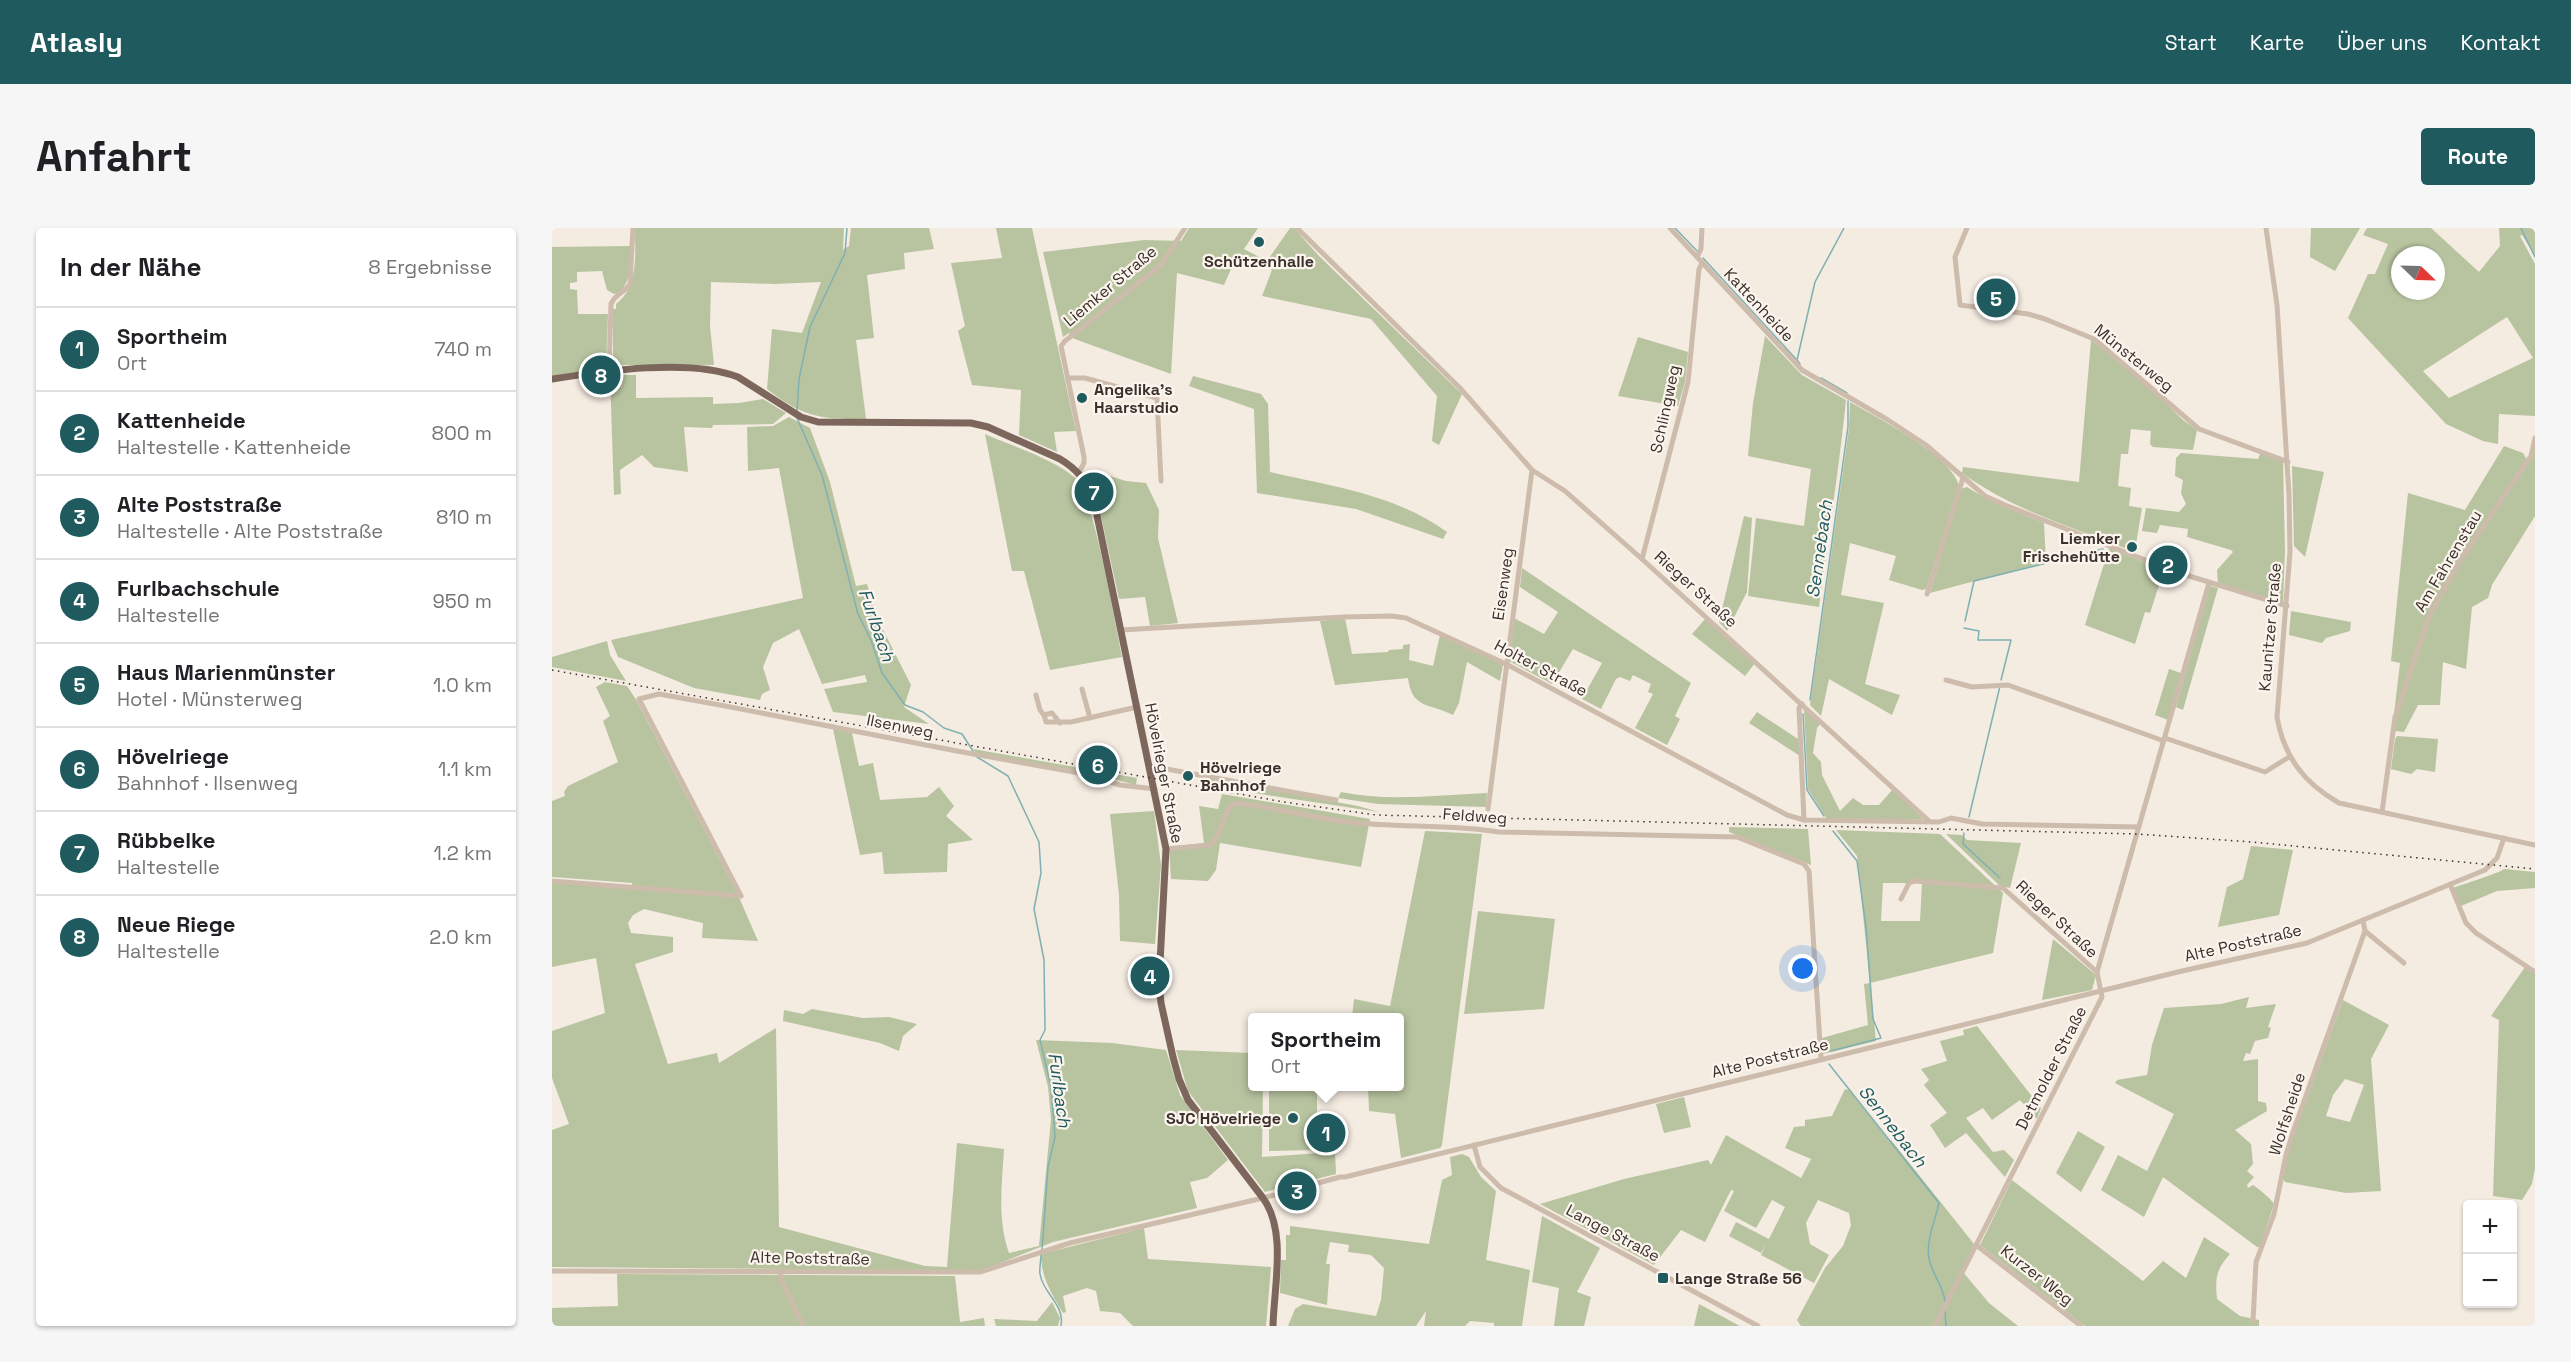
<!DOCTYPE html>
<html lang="de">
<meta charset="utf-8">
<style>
:root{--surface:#fff;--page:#f6f6f6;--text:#202124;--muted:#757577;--line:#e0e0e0;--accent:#1f5a5e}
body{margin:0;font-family:"Space Grotesk",sans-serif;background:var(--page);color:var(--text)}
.controls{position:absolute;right:18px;bottom:18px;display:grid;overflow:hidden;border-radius:6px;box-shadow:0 2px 4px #0004}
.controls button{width:54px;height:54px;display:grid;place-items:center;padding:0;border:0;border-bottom:2px solid var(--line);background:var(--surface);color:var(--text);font:30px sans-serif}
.compass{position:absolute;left:1839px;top:18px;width:54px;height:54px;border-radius:50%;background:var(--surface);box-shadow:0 2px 4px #0004;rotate:113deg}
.you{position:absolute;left:1251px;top:741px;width:21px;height:21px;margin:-15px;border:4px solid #fff;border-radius:50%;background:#1a73e8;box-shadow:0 0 0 9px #1a73e833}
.badge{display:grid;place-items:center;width:39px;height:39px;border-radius:50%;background:var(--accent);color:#fff;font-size:20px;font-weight:700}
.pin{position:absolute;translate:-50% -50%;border:3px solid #fff;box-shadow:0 2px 6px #0006}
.popup{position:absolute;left:696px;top:785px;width:156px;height:78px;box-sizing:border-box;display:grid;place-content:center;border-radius:6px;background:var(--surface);filter:drop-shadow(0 2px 4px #0005);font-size:20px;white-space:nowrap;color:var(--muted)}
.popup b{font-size:22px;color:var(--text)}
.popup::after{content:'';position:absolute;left:50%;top:100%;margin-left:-12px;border:12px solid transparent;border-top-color:var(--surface)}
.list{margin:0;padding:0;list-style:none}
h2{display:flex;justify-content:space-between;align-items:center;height:78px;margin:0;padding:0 24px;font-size:26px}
h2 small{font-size:20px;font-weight:400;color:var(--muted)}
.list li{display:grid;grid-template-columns:39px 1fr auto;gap:18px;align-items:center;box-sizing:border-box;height:84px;padding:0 24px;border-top:2px solid var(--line)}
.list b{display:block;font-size:22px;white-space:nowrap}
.list p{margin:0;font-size:20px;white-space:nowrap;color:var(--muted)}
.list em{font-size:20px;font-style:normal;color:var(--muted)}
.map{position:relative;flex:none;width:1983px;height:1098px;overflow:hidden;border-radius:6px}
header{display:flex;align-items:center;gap:36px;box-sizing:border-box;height:84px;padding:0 30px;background:var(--accent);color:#fff}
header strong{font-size:28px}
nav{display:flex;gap:33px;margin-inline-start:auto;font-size:21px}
.intro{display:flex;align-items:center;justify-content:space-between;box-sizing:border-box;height:144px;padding:0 36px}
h1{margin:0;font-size:42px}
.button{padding:15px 27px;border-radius:6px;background:var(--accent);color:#fff;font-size:21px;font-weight:700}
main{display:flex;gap:36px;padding:0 36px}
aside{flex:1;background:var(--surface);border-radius:6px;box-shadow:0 2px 4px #0004}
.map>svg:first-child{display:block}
.green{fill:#b8c4a0;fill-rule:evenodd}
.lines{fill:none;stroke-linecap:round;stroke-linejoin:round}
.stream{stroke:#7fb0b2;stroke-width:1.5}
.minor{stroke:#cdbbac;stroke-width:5}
.major{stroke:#7d675c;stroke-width:7}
.rail{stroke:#3b302b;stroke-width:1.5;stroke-dasharray:1.5 4.5;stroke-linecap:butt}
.poi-dot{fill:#1f5a5e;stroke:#fbf5ee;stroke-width:2}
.labels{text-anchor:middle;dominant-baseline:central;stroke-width:4.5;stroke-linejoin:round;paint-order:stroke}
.poi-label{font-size:16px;font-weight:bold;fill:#3b302b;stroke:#fbf5ee;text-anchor:start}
.street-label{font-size:16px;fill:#3b302b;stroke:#fbf5ee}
.water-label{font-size:18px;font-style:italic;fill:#1f5a5e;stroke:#fbf5ee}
</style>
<header>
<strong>Atlasly</strong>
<nav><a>Start</a><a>Karte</a><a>Über uns</a><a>Kontakt</a></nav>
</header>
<div class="intro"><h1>Anfahrt</h1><a class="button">Route</a></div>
<main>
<aside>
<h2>In der Nähe<small>8 Ergebnisse</small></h2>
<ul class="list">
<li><span class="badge">1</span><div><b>Sportheim</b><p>Ort</p></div><em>740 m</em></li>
<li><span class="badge">2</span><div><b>Kattenheide</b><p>Haltestelle · Kattenheide</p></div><em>800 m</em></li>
<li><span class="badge">3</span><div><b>Alte Poststraße</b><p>Haltestelle · Alte Poststraße</p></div><em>810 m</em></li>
<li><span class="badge">4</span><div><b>Furlbachschule</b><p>Haltestelle</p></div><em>950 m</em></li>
<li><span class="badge">5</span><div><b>Haus Marienmünster</b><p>Hotel · Münsterweg</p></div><em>1.0 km</em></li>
<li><span class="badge">6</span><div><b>Hövelriege</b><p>Bahnhof · Ilsenweg</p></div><em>1.1 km</em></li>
<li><span class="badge">7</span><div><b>Rübbelke</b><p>Haltestelle</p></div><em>1.2 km</em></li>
<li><span class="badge">8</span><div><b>Neue Riege</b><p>Haltestelle</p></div><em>2.0 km</em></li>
</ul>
</aside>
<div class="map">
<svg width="1983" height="1098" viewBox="0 0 1983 1098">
<rect width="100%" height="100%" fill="#f4ebe1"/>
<g class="green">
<path d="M83,0H292L291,22L297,18L299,0H377L382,21L352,25L353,41L315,47L322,110L304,112L314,191C271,192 250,189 215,161L220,101L250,105L269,54L222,56L159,54L158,98L162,137H61V81H64V76C87,59 83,25 83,0Z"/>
<polygon points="444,0 480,0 524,203 502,204 505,224 467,207 469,162 420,157 406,103 413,98 399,35 450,30"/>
<polygon points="637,0 706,0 692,21 715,33 738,0 742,0 766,27 910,166 887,217 880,213 885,168 819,91 710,68 720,42 686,25 672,57 625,45 619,146 520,110 517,105 511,109 491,24 592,12 629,13"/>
<polygon points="1759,0 1808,0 1783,43 1758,29"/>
<path d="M1815,0H1879L1927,44L1948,18L1947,0H1983V28L1970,7L1968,8L1983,36V188L1947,186L1946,216L1931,213L1894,196L1796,90L1816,46H1823L1836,16L1811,7ZM1848,27H1884V63H1848ZM1955,89L1981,130L1897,170L1871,143Z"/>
<path d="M78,18C77,34 81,60 62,66L55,62L50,43L25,44V54L18,55V61L25,62L26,86H56L54,138L52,140L0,148V19Z"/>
<path d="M1213,108L1250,147L1294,172C1287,241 1276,309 1267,379L1196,368L1204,290L1252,298L1259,241L1196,228L1201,175Z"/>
<polygon points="1086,109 1136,124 1133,154 1126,178 1066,168"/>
<path d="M1539,112L1596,158L1631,192L1645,202L1641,222L1601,219L1598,216L1599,203L1579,201L1576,226H1569L1566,258L1579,260L1577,278L1590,280L1584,316L1577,314L1575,321C1519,299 1459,281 1410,245L1411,239L1527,254Z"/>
<polygon points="60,147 84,147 84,170 161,169 161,176 187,175 211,171 234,185 221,196 161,197 160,200 132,199 136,244 102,239 90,227 68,242 69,266 62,267 58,148"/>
<path d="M641,148L709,166L716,176L718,244C778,258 843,266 895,304L891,311L804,281L705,265L702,181L637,158Z"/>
<path d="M1298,174C1326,190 1398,227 1407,257L1374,361L1370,362L1337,352L1344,328L1298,315L1289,367L1332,375L1313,456L1348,467L1340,487L1277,451L1269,488L1258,477L1297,200Z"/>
<polygon points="237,189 258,200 278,254 304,358 315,356 326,392 359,457 352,479 377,496 281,484 272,461 315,454 313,447 270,456 247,401 221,415 211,439 218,462 210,466 208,472 142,460 66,429 59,412 251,370 227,240 196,243 195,199 221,198"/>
<path d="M433,206C457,217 506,232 524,251C542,271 563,395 570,429L498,442L472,343H460Z"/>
<polygon points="1983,217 1983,288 1940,357 1936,370 1920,379 1914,441 1891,434 1888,477 1866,477 1852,504 1843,503 1842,486 1848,435 1839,433 1856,265 1913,282 1952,218 1971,225 1975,232"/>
<polygon points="1709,224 1731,231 1733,323 1731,375 1666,356 1665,342 1681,324 1679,322 1635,309 1636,301 1608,297 1605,305 1590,303 1594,280 1627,284 1634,276 1629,265 1631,252 1623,248 1624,230 1629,225 1706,231"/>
<polygon points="1740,238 1772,244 1753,329 1742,318"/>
<polygon points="539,242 574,253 594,255 607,282 606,310 626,395 598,398 593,369 567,371"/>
<polygon points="1415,259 1436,272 1492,295 1494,334 1378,365 1409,261"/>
<polygon points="1192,288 1200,290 1195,364 1175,403 1167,394"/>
<polygon points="1557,320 1612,342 1598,385 1593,384 1583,416 1533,397"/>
<polygon points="970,340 1139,455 1123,488 1128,491 1115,517 1083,500 1101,466 1096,464 1099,456 1081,447 1078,453 1068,449 1064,451 1049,481 1030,471 1050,435 1021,421 1000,456 957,433 962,390 992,406 1006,384 968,359"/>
<polygon points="1658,358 1666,360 1631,482 1624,479"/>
<polygon points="1739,383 1799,394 1798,403 1774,410 1770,415 1737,407"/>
<path d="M793,390L800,426L836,424L837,422L851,421V417L858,416L857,432L881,438L888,407L951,437L948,453L915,434L907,475L901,487C877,475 860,481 856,450L783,457L768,393Z"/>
<polygon points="1154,390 1203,435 1193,448 1140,406"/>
<polygon points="55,413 58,427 74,453 0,439 0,429"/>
<polygon points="1617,441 1629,445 1616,492 1603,487"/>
<path d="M53,454L75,458L85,473L186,667L206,713L150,710L151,695L92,681L81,687L76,695L79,705L121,709V724L83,736L116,836L165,825L167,835L224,800L227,999L373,1038L395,1039L405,915L452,921C450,956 445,991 457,1025L487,1018L499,891L496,859L484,812L560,815L614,822L628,867L676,932L655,950L638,954L645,980L501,1014L428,1043L337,1044L233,1041L0,1039V902L17,896L0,850V803L53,785L44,730L0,739V654L81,661L80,655L0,649V573L13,568L12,564L16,558L66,534L51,493L58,488L44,459Z"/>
<polygon points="1252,480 1269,495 1265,500 1261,525 1269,534 1270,547 1288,583 1301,570 1311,577 1327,577 1341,561 1371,591 1275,591 1256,561"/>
<polygon points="1205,484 1246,511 1248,528 1197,495"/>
<polygon points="281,501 300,505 307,538 321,535 328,572 375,569 387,559 402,578 394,588 421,612 396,616 395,644 332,646 330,624 308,627"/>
<polygon points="1845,508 1886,511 1883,544 1865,541 1859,546 1839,541 1843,511"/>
<polygon points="421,521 585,550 584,557 534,544 424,525"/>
<polygon points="659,551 806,578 827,584 708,566 658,556"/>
<path d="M789,564C837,574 886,567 935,565L934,579L826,576L786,570Z"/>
<polygon points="670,566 818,591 809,639 668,615 664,642 656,653 619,651 617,619 652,615 647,578 666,581"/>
<polygon points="602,583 609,637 603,716 568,713 567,667 558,586"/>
<polygon points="1177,599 1256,601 1259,637 1177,604"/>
<path d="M1284,602L1388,606L1451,665L1441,725L1318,755L1324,813L1271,826L1270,810L1316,797L1312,756L1318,755L1305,628ZM1331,655H1370L1368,693H1329Z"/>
<polygon points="873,603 930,606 890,917 888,920 849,930 843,886 817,883 816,859 848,858 848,790 800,789 802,771 838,778"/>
<polygon points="1394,606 1410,607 1415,612 1469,615 1458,660 1448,658"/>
<polygon points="1699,618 1741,622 1727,687 1666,699 1675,659 1691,651"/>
<path d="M1952,641L1983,644V660L1945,663L1909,678L1901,660C1911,656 1948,645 1952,641Z"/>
<polygon points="926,683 1003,691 992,781 912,786"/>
<polygon points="1501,711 1544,747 1540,762 1490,772"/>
<polygon points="1973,739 1983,746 1983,940 1980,956 1970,972 1941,968 1947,792 1939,788"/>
<path d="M1697,769L1694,780L1724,776L1716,799L1719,800L1716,810L1703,813L1698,826L1694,825L1691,833L1706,831V873L1714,875L1715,883L1683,902L1699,916L1701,936L1695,943L1702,949L1695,957L1696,960L1701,957C1706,960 1719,971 1722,976L1708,1019H1705L1611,949L1592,989L1549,962L1566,927L1595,943L1622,886L1563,855L1565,852L1595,847L1600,817L1612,780L1669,776Z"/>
<path d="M1791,772L1837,797L1819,831L1829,963L1794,965L1733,954L1731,951L1737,921ZM1793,851L1812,857L1798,894L1774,888L1781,867Z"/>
<polygon points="260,781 311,790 337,789 365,796 351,808 347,823 328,815 231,793 232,782 251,786"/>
<polygon points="1425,798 1489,880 1485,891 1468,872 1440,892 1431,880 1414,890 1441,924 1452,922 1462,932 1453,949 1414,905 1393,920 1378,897 1395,885 1372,857 1377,852 1369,841 1395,833 1388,813 1412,807 1411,802"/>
<polygon points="624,822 700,825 700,858 711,859 710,929 783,924 784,946 713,964 636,863"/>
<polygon points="717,859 765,859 765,922 717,923"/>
<polygon points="1293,861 1297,862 1338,914 1339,912 1422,1016 1410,1043 1437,1075 1466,1098 1249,1098 1245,1092 1273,1040 1291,1018 1299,997 1297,985 1266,972 1254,995 1258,1016 1277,1027 1262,1055 1209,1027 1214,1016 1209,1025 1177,1008 1184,994 1217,1011 1233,979 1220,972 1204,1000 1172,983 1182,963 1179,962 1153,1014 1129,1002 1102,1037 988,976 1072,951 1156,932 1159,937 1174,907 1249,950 1259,931 1233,920 1242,899 1253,898 1253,892 1280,888"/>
<polygon points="1132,869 1139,899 1112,905 1104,876"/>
<polygon points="1526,903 1553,919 1529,964 1504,945"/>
<polygon points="910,926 917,929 929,949 944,963 934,1032 978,1042 970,1098 942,1098 942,1095 918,1093 913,1098 872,1098 874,1083 864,1098 736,1098 743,1081 751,1076 824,1088 829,1072 832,1040 819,1027 796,1024 797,1017 778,1014 774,1036 778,1036 775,1077 728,1065 729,1032 734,1032 734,1007 738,1007 738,998 877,1016 890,952 900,947 898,929"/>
<path d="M1460,952L1591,1053L1611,1033L1634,1050L1652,1009L1678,1026C1664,1042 1663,1049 1665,1071L1688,1088L1707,1092V1098H1533L1428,1017Z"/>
<polygon points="990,988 1048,1020 1025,1064 1039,1069 1032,1098 1002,1098 1007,1060 980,1054"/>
<path d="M592,1000L596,1031L719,1039L714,1098H581L568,1085L548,1083L544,1063L535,1060L511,1068L514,1084L511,1085C499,1065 489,1049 489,1026Z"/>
<polygon points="65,1046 403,1048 408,1094 432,1090 433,1098 0,1098 0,1080 66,1078"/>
<polygon points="500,1074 508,1090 506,1098 444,1098 442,1091 485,1093"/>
<polygon points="1147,1076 1188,1098 1142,1098"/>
</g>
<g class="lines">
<g class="stream">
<polyline points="1123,0 1145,23"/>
<polyline points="1969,0 1983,29"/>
<polyline points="1151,30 1244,131"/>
<polyline points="1248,136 1245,132 1263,54 1292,0"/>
<polyline points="1269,150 1295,165"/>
<polyline points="245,183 247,151 258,99 293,25 295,0"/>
<polyline points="245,190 270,247 306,386 319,412 330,445 353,477 371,484 392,500 410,506 421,523"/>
<polyline points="1413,393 1422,353 1551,321"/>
<polyline points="1412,400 1427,403 1426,412 1459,412 1449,452"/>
<polyline points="1258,472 1296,199 1296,173"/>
<polyline points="1251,486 1255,562 1272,588"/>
<polyline points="425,529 456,548 487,614 489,645 482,681 492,732 493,802 488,812 499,859 503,909 496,939 490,1022"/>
<polyline points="1417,589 1448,458"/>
<polyline points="1412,605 1411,616 1448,650"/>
<polyline points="1279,823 1329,810 1321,791 1314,699 1305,633 1281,603"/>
<path d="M1277,836L1387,975C1383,993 1372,1017 1378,1035C1382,1048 1392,1060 1393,1074"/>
<path d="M489,1027C489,1033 487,1041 488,1046C491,1066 513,1076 509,1098"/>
<polyline points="1393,1082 1394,1098"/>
</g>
<g class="minor">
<polyline points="745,0 908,160 980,242 1013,263 1090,331 1377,593"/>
<polyline points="1118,0 1250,142 1336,192 1374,217 1433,268 1453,277 1624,344 1735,378"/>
<polyline points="1415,0 1403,29 1408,77 1476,86 1493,91 1542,111 1647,201 1736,234"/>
<path d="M1714,0L1725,77L1737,267L1738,324L1725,489C1732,529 1752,555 1787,575L1983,617"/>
<polyline points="1145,29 1149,21 1150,0"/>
<path d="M57,142L59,76C63,66 72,65 78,56L81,0"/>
<polyline points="516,150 533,150 605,170 609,253"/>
<polyline points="527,244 532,235 532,229 509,118 513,113 609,37 633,0"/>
<polyline points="1090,331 1136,154 1147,41 1150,35"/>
<polyline points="1375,366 1411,250"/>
<polyline points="569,402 791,389 839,388 854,390 954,436 1235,587 1252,592 1387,594 1399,590 1430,596 1587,599"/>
<polyline points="1394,452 1420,459 1456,457 1612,513"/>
<polyline points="530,461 538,490"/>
<polyline points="484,467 488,482 492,487"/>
<polyline points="1250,476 1247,480 1252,592"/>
<polyline points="508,495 500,485 492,487 494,494 519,494 585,479"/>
<polyline points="1613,510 1713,544 1737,529"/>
<polyline points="598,538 784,572"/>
<polyline points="936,581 980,242"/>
<polyline points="1830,584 1843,489 1878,386 1910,330 1979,228 1983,210"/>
<path d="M614,621L658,617C672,605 669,586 682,575C720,578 758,590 796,594C846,600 897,596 947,604L1185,609L1252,636L1257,643L1269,831"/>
<polyline points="0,653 189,668"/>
<polyline points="1898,656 1914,695 1924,705 1983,744"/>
<polyline points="189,668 87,471 107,466 168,477 405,523 533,546 568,557 603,561"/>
<polyline points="1349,671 1357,655 1363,653 1451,660 1545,744"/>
<polyline points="1813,703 1852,735"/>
<polyline points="922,917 928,939 949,960 1206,1098"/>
<polyline points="1424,1017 1529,1098"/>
<polyline points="228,1042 229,1051 251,1098"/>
<polyline points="0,1043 428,1044 518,1015 711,970 788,949 793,949 1630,743 1755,715 1933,642 1945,630 1952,610"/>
<polyline points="1701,1093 1704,1034 1722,986 1734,927 1741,904 1813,703 1811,692"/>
<polyline points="1383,1098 1550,769 1545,744 1657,355"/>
</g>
<path class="major" d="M0,151C51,143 138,130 186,149L249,189L266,194L419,195L436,199L508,231C526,242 535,253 542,273L614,621L607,754L609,775L621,829L627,851L636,872L711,970C735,1003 722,1058 721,1098"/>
<polyline class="rail" points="0,442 732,574 824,587 1585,606 1700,614 1983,641"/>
</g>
<g class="poi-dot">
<circle cx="707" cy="14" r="6"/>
<circle cx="530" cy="170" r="6"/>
<circle cx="1580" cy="319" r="6"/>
<circle cx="636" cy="548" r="6"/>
<circle cx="741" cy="890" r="6"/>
<rect x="1105" y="1044" width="12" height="12" rx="3"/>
</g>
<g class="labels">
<g class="poi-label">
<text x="707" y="33" text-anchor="middle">Schützenhalle</text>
<text x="542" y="161">Angelika's<tspan x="542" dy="18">Haarstudio</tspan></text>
<text x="1568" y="310" text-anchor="end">Liemker<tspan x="1568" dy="18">Frischehütte</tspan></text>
<text x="648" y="539">Hövelriege<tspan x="648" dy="18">Bahnhof</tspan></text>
<text x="729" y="890" text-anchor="end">SJC Hövelriege</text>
<text x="1123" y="1050">Lange Straße 56</text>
</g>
<g class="street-label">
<text transform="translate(558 58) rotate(-40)">Liemker Straße</text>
<text transform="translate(1207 77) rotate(47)">Kattenheide</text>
<text transform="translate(1582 130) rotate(39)">Münsterweg</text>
<text transform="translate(1113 181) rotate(-78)">Schlingweg</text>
<text transform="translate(1896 333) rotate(-59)">Am Fahrenstau</text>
<text transform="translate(951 356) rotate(-82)">Eisenweg</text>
<text transform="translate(1144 361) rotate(42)">Rieger Straße</text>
<text transform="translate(1718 399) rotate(-85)">Kaunitzer Straße</text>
<text transform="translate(989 440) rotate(28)">Holter Straße</text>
<text transform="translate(348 498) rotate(11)">Ilsenweg</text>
<text transform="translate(612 545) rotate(79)">Hövelrieger Straße</text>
<text transform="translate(923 588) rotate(4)">Feldweg</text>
<text transform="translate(1505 691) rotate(43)">Rieger Straße</text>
<text transform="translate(1691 715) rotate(-13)">Alte Poststraße</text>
<text transform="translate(1218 830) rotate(-14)">Alte Poststraße</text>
<text transform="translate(1499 840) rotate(-63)">Detmolder Straße</text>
<text transform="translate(1735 886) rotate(-72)">Wolfsheide</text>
<text transform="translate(1061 1005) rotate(28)">Lange Straße</text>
<text transform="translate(258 1030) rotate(1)">Alte Poststraße</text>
<text transform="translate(1485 1047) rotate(38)">Kurzer Weg</text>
</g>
<g class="water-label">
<text transform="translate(1267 321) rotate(-82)">Sennebach</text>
<text transform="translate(325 397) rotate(71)">Furlbach</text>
<text transform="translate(508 862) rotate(82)">Furlbach</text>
<text transform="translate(1341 898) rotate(52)">Sennebach</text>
</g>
</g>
</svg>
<div class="controls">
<button>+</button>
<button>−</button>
</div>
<svg class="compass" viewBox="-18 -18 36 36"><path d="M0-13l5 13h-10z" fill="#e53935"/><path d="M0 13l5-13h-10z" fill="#757577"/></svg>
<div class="you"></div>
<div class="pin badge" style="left:774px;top:905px">1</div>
<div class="popup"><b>Sportheim</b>Ort</div>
<div class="pin badge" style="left:1616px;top:337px">2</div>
<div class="pin badge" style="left:745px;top:963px">3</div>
<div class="pin badge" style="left:598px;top:748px">4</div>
<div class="pin badge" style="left:1444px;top:70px">5</div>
<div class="pin badge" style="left:546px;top:537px">6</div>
<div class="pin badge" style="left:542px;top:264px">7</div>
<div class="pin badge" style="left:49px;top:147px">8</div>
</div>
</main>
